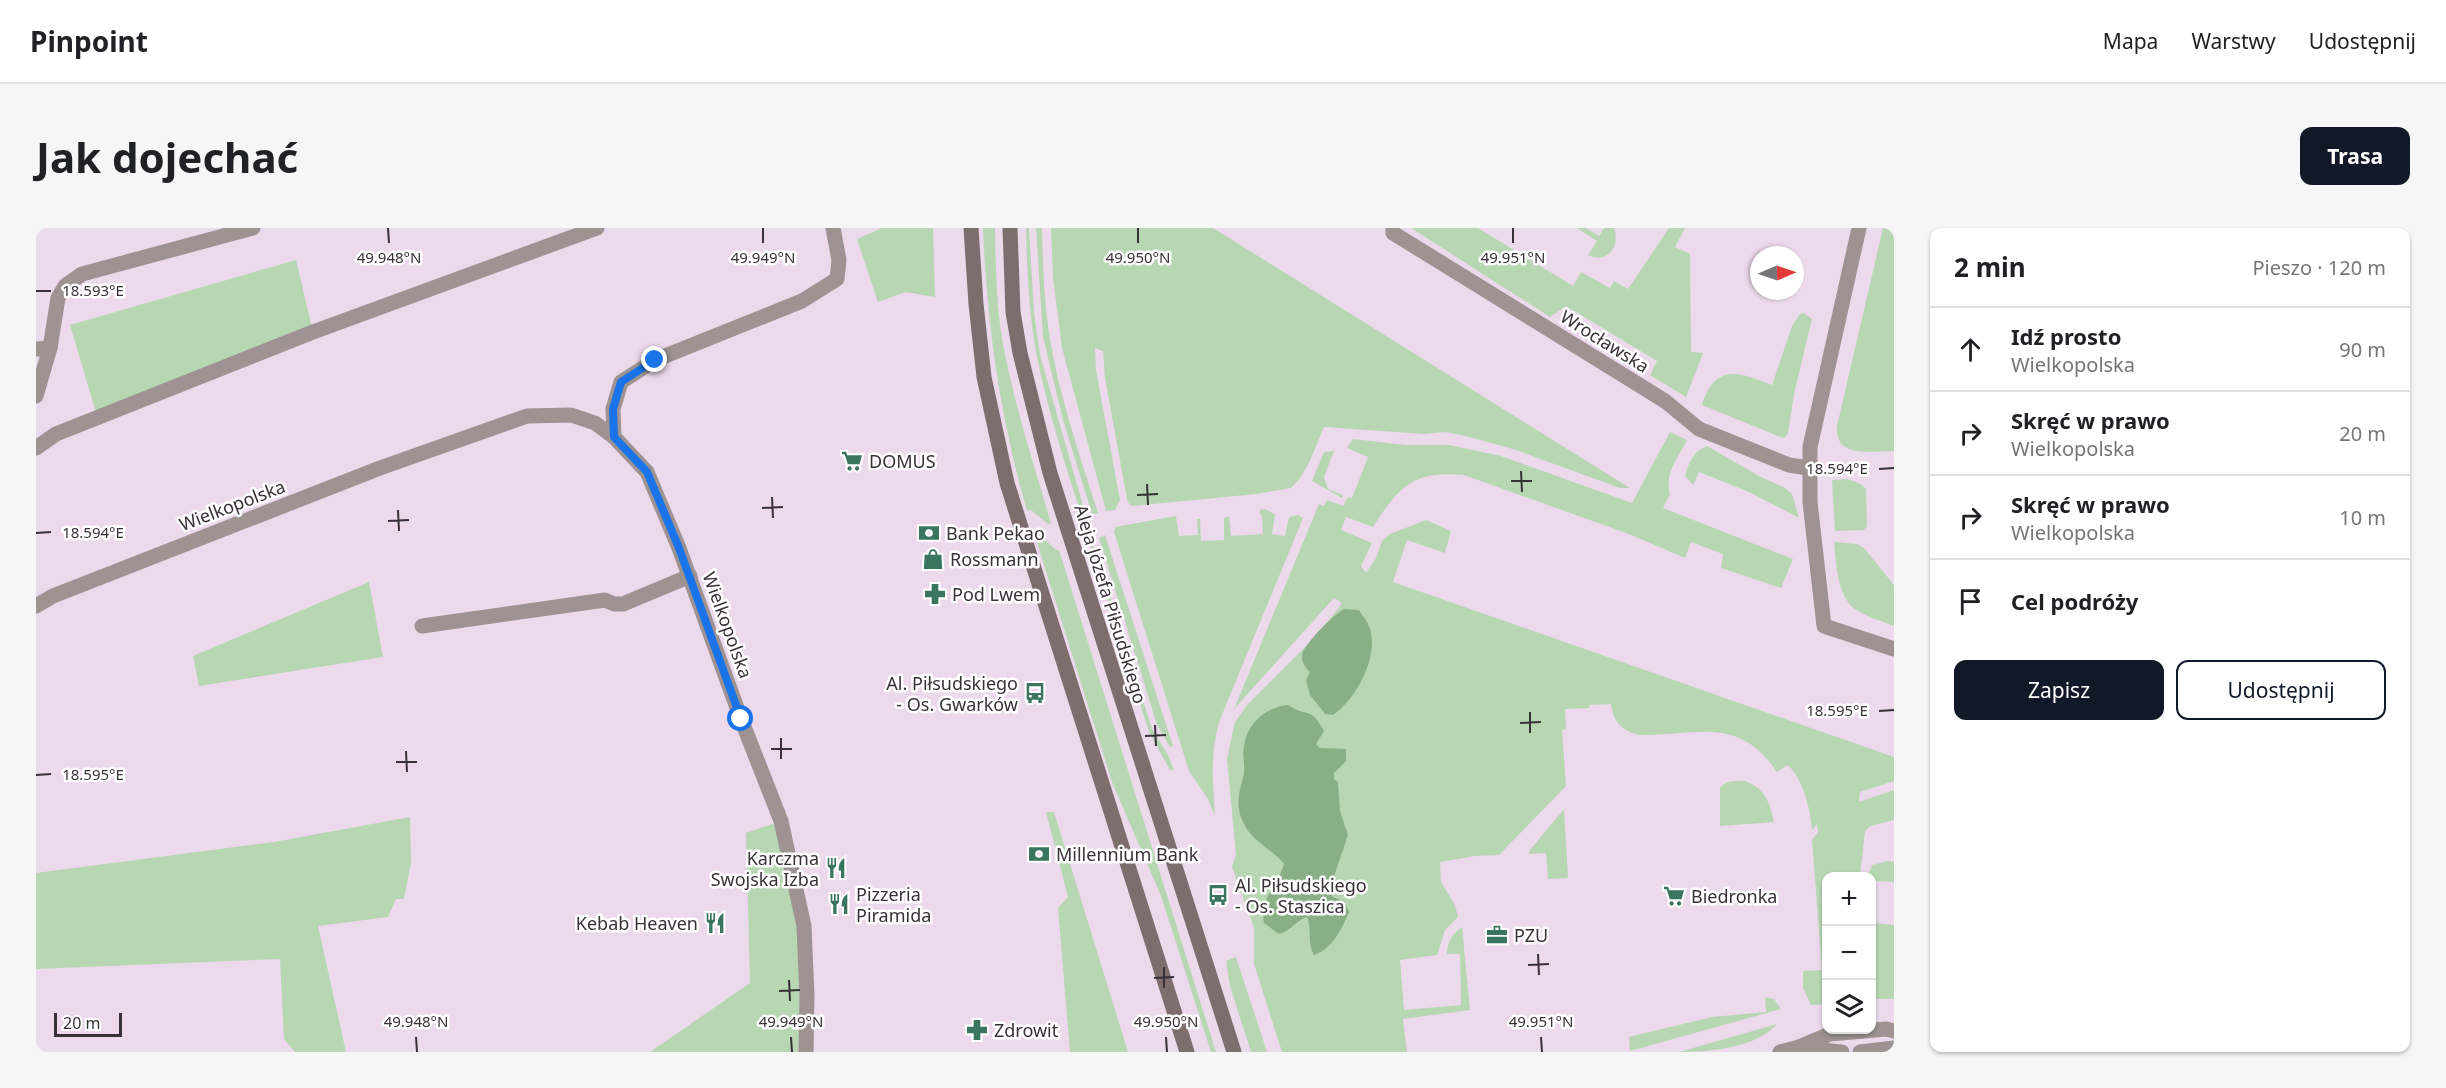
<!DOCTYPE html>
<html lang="pl">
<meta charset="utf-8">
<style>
:root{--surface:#fff;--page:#f6f6f6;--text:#202124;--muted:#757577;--line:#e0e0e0;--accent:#111827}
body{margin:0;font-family:"Noto Sans",sans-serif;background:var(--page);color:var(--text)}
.controls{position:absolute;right:18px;bottom:18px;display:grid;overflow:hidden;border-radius:12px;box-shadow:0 2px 4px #0004}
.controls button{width:54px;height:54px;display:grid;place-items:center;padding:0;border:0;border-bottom:2px solid var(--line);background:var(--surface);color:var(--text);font:30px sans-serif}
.compass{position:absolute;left:1714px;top:18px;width:54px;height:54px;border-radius:50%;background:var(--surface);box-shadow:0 2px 4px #0004;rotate:88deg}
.scale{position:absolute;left:18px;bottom:15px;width:68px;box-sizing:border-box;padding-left:6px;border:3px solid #383138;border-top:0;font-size:16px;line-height:21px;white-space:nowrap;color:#383138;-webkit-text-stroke:4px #fff;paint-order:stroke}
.stop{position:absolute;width:18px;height:18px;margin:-14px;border:4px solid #1a73e8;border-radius:50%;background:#fff}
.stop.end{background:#1a73e8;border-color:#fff;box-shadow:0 2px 6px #0008}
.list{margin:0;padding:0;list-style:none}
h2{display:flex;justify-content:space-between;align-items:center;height:78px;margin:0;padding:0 24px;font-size:26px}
h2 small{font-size:20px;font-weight:400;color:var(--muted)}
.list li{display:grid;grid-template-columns:39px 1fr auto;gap:18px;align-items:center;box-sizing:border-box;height:84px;padding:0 24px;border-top:2px solid var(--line)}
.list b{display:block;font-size:22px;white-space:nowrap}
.list p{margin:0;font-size:20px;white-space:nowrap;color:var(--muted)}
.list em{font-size:20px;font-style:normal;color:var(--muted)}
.actions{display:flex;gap:12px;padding:18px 24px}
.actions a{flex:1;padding:14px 0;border:2px solid var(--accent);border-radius:12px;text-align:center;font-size:21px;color:var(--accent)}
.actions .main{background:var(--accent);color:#fff}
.icon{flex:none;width:33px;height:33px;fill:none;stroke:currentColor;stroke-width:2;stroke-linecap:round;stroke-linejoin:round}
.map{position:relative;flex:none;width:1858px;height:824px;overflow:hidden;border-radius:12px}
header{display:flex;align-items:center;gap:36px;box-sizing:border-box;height:84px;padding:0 30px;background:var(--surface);border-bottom:2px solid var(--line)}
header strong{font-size:28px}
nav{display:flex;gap:33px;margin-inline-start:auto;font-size:21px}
.intro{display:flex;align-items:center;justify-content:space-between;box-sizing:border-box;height:144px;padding:0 36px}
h1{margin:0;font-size:42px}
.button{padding:15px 27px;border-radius:12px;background:var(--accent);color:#fff;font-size:21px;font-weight:700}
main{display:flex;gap:36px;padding:0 36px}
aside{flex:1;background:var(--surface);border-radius:12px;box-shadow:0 2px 4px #0004}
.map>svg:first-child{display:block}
.green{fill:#b7d7b3}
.forest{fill:#89af85}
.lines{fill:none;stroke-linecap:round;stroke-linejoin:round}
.minor{stroke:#9e9292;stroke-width:15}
.tertiary{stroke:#9e9292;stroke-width:15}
.secondary{stroke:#7d6d6d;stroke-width:15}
.route{stroke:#1a73e8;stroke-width:8}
.ticks{fill:none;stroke:#383138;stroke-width:2}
.labels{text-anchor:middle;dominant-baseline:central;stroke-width:5;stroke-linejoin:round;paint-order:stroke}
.street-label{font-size:18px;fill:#383138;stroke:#fff}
.poi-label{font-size:18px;fill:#383138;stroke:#fff;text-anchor:start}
.ticks-label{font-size:15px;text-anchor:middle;fill:#383138;stroke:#fff;stroke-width:5;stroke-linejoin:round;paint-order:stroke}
</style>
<header>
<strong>Pinpoint</strong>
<nav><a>Mapa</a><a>Warstwy</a><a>Udostępnij</a></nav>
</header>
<div class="intro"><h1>Jak dojechać</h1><a class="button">Trasa</a></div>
<main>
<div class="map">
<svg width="1858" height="824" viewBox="0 0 1858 824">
<rect width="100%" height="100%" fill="#ecdaec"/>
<g class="green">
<polygon points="846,0 897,0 899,69 870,64 842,74 821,11"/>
<path d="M947,0H959C960,36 960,73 966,110C977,173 997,234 1015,295L1012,296L995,282L991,283C964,189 951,98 947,0Z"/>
<path d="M990,0H993L998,84L1004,127L1050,288L1046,289C1029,236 1012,183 1001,129C993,87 991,43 990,0Z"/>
<path d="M1000,0H1006C1007,37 1008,75 1014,111C1024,171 1044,228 1062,285L1056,286L1027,192L1007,109Z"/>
<polygon points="1015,0 1177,0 1594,260 1584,260 1480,222 1430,208 1409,204 1388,206 1288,199 1273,235 1264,250 1255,260 1220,266 1097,278 1093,276 1091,271 1069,150 1067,123 1059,120 1060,142 1084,272 1079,282 1070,283 1026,120 1017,50"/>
<polygon points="1375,0 1442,0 1537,58 1545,44 1574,60 1578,53 1592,61 1633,0 1649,0 1639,19 1654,26 1655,124 1667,125 1650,169 1614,147 1621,133 1530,78 1514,89"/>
<path d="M1541,0H1550L1563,8L1568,0H1578C1585,18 1571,37 1552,27L1561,13Z"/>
<path d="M1847,0H1858V223C1836,223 1798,231 1801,198Z"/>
<polygon points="260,32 277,104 61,188 34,97"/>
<path d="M1768,85L1776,91L1758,166L1752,206L1748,210L1742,208L1666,177C1679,133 1706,145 1736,157L1756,98L1764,86Z"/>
<path d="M1634,204L1651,212C1642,231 1628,245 1634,266L1627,280L1757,331L1745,360L1685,340L1687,326L1655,314L1649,330L1593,306L1428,247C1376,242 1363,259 1337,299L1310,289L1305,302L1336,315L1325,338L1330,345L1340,330L1346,313L1354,306L1390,292L1415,303L1409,325L1371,312L1357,354L1858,529V553L1824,564L1823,574L1858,562V592L1834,598L1829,603L1824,648H1790V776L1775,777L1767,760V743L1786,742L1776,612L1782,604L1781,596L1776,602C1774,579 1768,554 1752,537L1741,544C1702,486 1660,508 1602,507C1585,502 1577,493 1575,476L1553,477V480L1529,481L1530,501L1526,502L1530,558L1463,627L1439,628L1404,634L1405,654L1419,677L1422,689L1409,702L1401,727L1364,732L1368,782L1425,777L1424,726H1411C1411,714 1416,706 1426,699L1434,782L1367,791L1371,824H1246L1218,736V700L1196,639L1200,627L1191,531L1199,494L1211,477L1284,404L1306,375L1298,370L1198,481L1283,276L1288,278L1291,272L1307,278L1312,269L1316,270L1332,229L1311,220L1317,211L1370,217H1413L1432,221L1465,228L1596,275Z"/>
<path d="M1671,218L1723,248L1749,260L1756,266L1763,290L1713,264L1663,244L1657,257L1649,248C1652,235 1659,222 1671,218Z"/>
<polygon points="1298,223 1288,249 1292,261 1307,267 1306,270 1276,253 1288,224"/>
<polygon points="1811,251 1825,256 1830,261 1831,298 1828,302 1799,303 1796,252"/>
<path d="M1229,281L1239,286L1236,306L1249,308L1253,289L1262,287L1267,290L1183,494C1174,526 1177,556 1179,588L1172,571L1153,543L1078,304L1079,299L1140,288L1143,308L1162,307L1161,291H1164L1165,313L1188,312V290L1193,288L1195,308L1227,306L1226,287H1224V282Z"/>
<polygon points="1003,306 1020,322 1023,322 1180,824 1175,824 1125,668 1076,554 999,308"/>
<polygon points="1069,307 1137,518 1134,519 1121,497 1063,310"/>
<path d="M1798,314L1821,316L1828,320L1858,357V398C1845,393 1830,389 1819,381C1801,368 1800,334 1798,314Z"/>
<polygon points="1054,317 1059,320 1116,501 1132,527 1138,542 1134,542 1113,504"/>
<polygon points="333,354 347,429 163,458 157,428"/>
<path d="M1709,553C1729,560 1734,575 1738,594L1684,598V560C1690,552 1699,553 1709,553Z"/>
<polygon points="1528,581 1532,650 1512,651 1510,625 1493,626 1494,622"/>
<polygon points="1010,584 1018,584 1092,824 1034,824 1022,680 1032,669"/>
<polygon points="374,589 375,634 368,671 360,671 352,689 282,698 310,824 259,824 248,811 244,731 0,741 0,645 238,614"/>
<polygon points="745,593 768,698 770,824 614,824 714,755 710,605"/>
<polygon points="1852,633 1858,634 1858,654 1839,653 1836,690 1836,648 1832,648 1836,637"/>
<polygon points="1836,695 1858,697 1858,771 1836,771"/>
<polygon points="1200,729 1231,824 1215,824 1194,758 1190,733"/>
<polygon points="1729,769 1738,771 1745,781 1594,823 1593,809 1676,789 1730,784"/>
<path d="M1741,796C1720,820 1674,824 1643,824Z"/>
</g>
<g class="forest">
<path d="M1308,381L1323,382C1325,386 1329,390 1331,394C1347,423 1321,471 1297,487L1289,486L1274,467L1270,452L1274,444C1270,440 1265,434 1266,427C1268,416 1298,386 1308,381Z"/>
<path d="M1252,477C1273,491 1273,476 1288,503L1280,516L1284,520L1310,521V533L1298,545V551L1302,554L1304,583L1312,607L1293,663L1297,669L1308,673L1313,684C1306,701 1296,721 1278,727C1271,715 1276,702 1271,689C1260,692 1254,704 1243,706L1228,695C1223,672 1242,657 1248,636C1235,620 1215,613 1207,594C1198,575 1204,564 1208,545C1209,535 1206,525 1208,518C1211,495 1230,479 1252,477Z"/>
</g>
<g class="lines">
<g class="minor">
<polyline points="1357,0 1357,5 1629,173 1663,201 1753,237 1773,240"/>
<polyline points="1823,0 1774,219 1774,274 1788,398 1858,421"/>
<polyline points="14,120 22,70 29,58 46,46 217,0"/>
<polyline points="0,121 14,120 0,168"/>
<polyline points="578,209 577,181 585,154 619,132 766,73 801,51 803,32 797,0"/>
<polyline points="0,220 20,206 277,104 561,0"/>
<polyline points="0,378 17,368 344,240 491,188 535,187 559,195 578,209 611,244 643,320 705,491 745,593 768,698 771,768 770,824"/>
<polyline points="386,398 569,372 578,376 587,376 654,348"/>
</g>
<g class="tertiary">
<polyline points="1766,820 1806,824"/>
<polyline points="1744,824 1763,819 1794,806 1850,801 1858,803"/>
<polyline points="1824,824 1858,820"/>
</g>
<g class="secondary">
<polyline points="935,0 940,76 948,149 971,255 1151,824"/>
<polyline points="974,0 977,84 984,125 1014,245 1198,824"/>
</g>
</g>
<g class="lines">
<polyline class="route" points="619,132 585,154 577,181 578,209 611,244 643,320 705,491"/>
</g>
<path class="ticks" d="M352,0L353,15M727,0V15M1102,0V15M1477,0V15M0,63H15M1843,241L1858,240M1485,243L1486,264M1475,253H1496M1111,256L1112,277M1101,267L1122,266M736,269L737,290M726,280L747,279M362,282L363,303M352,293L373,292M0,305L15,304M1843,483L1858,482M1494,484V505M1484,495L1505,494M1119,497L1120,518M1109,508L1130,507M745,510V531M735,521H756M370,523L371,544M360,534H381M0,547L15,546M1502,726L1503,747M1492,737L1513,736M1128,739V760M1118,750L1138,749M753,752L754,773M743,763L764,762M380,809L381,824M755,809L756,824M1130,809L1131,824M1505,809L1506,824"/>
<defs>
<symbol id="supermarket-bare" viewBox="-9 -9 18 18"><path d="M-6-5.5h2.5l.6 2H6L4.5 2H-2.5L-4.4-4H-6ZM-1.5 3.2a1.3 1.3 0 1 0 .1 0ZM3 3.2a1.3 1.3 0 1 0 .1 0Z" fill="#39755f" stroke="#fff" stroke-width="2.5" paint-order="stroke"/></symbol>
<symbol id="bank-bare" viewBox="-9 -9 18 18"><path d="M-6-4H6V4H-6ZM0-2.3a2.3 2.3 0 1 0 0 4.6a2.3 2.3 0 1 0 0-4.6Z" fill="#39755f" stroke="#fff" stroke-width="2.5" paint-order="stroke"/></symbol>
<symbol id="shop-bare" viewBox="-9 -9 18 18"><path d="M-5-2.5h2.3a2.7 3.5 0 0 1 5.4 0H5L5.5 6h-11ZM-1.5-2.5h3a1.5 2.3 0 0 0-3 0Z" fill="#39755f" stroke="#fff" stroke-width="2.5" paint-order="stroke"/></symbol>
<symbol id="pharmacy-bare" viewBox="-9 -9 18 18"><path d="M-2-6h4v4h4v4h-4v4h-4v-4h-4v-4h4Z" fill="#39755f" stroke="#fff" stroke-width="2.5" paint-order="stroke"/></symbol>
<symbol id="bus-bare" viewBox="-9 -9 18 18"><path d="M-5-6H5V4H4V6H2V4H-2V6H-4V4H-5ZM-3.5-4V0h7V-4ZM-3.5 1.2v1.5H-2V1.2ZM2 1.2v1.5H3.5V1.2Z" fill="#39755f" stroke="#fff" stroke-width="2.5" paint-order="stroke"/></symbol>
<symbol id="restaurant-bare" viewBox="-9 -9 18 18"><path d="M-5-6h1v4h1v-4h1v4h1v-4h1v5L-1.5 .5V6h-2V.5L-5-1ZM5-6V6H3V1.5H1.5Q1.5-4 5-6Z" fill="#39755f" stroke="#fff" stroke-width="2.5" paint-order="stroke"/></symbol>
<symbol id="office-bare" viewBox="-9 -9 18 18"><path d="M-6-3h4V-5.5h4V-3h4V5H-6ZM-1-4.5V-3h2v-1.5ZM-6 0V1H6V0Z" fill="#39755f" stroke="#fff" stroke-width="2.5" paint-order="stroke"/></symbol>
</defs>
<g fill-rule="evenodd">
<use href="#supermarket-bare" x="801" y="218" width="30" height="30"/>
<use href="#bank-bare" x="878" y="290" width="30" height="30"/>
<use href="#shop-bare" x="882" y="316" width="30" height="30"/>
<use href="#pharmacy-bare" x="884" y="351" width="30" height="30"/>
<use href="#bus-bare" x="984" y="450" width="30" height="30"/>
<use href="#bank-bare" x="988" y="611" width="30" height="30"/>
<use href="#restaurant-bare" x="785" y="625" width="30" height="30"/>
<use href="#bus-bare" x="1167" y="652" width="30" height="30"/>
<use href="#supermarket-bare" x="1623" y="653" width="30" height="30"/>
<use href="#restaurant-bare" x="788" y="661" width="30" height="30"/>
<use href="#restaurant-bare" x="664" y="680" width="30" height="30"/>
<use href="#office-bare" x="1446" y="692" width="30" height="30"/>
<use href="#pharmacy-bare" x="926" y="787" width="30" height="30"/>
</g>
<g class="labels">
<g class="street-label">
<text transform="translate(1569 113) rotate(32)">Wrocławska</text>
<text transform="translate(196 277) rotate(-21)">Wielkopolska</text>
<text transform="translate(1075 376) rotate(73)">Aleja Józefa Piłsudskiego</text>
<text transform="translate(692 397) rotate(70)">Wielkopolska</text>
</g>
<g class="poi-label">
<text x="833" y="233">DOMUS</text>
<text x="910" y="305">Bank Pekao</text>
<text x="914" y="331">Rossmann</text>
<text x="916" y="366">Pod Lwem</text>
<text x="982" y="455" text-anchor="end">Al. Piłsudskiego<tspan x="982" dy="21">- Os. Gwarków</tspan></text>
<text x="1020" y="626">Millennium Bank</text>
<text x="783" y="630" text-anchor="end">Karczma<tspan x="783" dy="21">Swojska Izba</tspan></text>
<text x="1199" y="657">Al. Piłsudskiego<tspan x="1199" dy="21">- Os. Staszica</tspan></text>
<text x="820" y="666">Pizzeria<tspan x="820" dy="21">Piramida</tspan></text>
<text x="1655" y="668">Biedronka</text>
<text x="662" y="695" text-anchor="end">Kebab Heaven</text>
<text x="1478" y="707">PZU</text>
<text x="958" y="802">Zdrowit</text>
</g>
</g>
<g class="ticks-label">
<text x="353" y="35">49.948°N</text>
<text x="727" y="35">49.949°N</text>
<text x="1102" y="35">49.950°N</text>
<text x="1477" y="35">49.951°N</text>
<text x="57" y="68">18.593°E</text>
<text x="1801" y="246">18.594°E</text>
<text x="57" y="310">18.594°E</text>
<text x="1801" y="488">18.595°E</text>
<text x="57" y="552">18.595°E</text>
<text x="380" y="799">49.948°N</text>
<text x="755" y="799">49.949°N</text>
<text x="1130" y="799">49.950°N</text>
<text x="1505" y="799">49.951°N</text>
</g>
</svg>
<div class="controls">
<button>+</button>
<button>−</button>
<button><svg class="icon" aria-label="layers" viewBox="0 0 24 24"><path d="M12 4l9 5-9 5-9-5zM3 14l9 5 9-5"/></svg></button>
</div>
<svg class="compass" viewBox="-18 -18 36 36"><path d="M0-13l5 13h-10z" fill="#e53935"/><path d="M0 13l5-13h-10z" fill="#757577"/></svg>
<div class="scale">20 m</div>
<div class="stop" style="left:705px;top:491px"></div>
<div class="stop end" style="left:619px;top:132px"></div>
</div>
<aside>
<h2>2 min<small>Pieszo · 120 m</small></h2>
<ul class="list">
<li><svg class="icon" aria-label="ahead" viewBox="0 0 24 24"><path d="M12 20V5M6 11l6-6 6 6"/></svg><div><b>Idź prosto</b><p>Wielkopolska</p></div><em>90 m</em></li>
<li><svg class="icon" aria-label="right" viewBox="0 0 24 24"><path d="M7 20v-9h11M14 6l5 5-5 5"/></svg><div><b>Skręć w prawo</b><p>Wielkopolska</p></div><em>20 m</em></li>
<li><svg class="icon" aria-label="right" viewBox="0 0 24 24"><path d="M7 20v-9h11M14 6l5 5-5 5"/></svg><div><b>Skręć w prawo</b><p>Wielkopolska</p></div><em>10 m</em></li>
<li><svg class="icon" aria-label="arrive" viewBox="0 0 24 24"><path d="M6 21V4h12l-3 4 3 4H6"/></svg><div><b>Cel podróży</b></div></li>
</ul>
<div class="actions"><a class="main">Zapisz</a><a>Udostępnij</a></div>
</aside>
</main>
